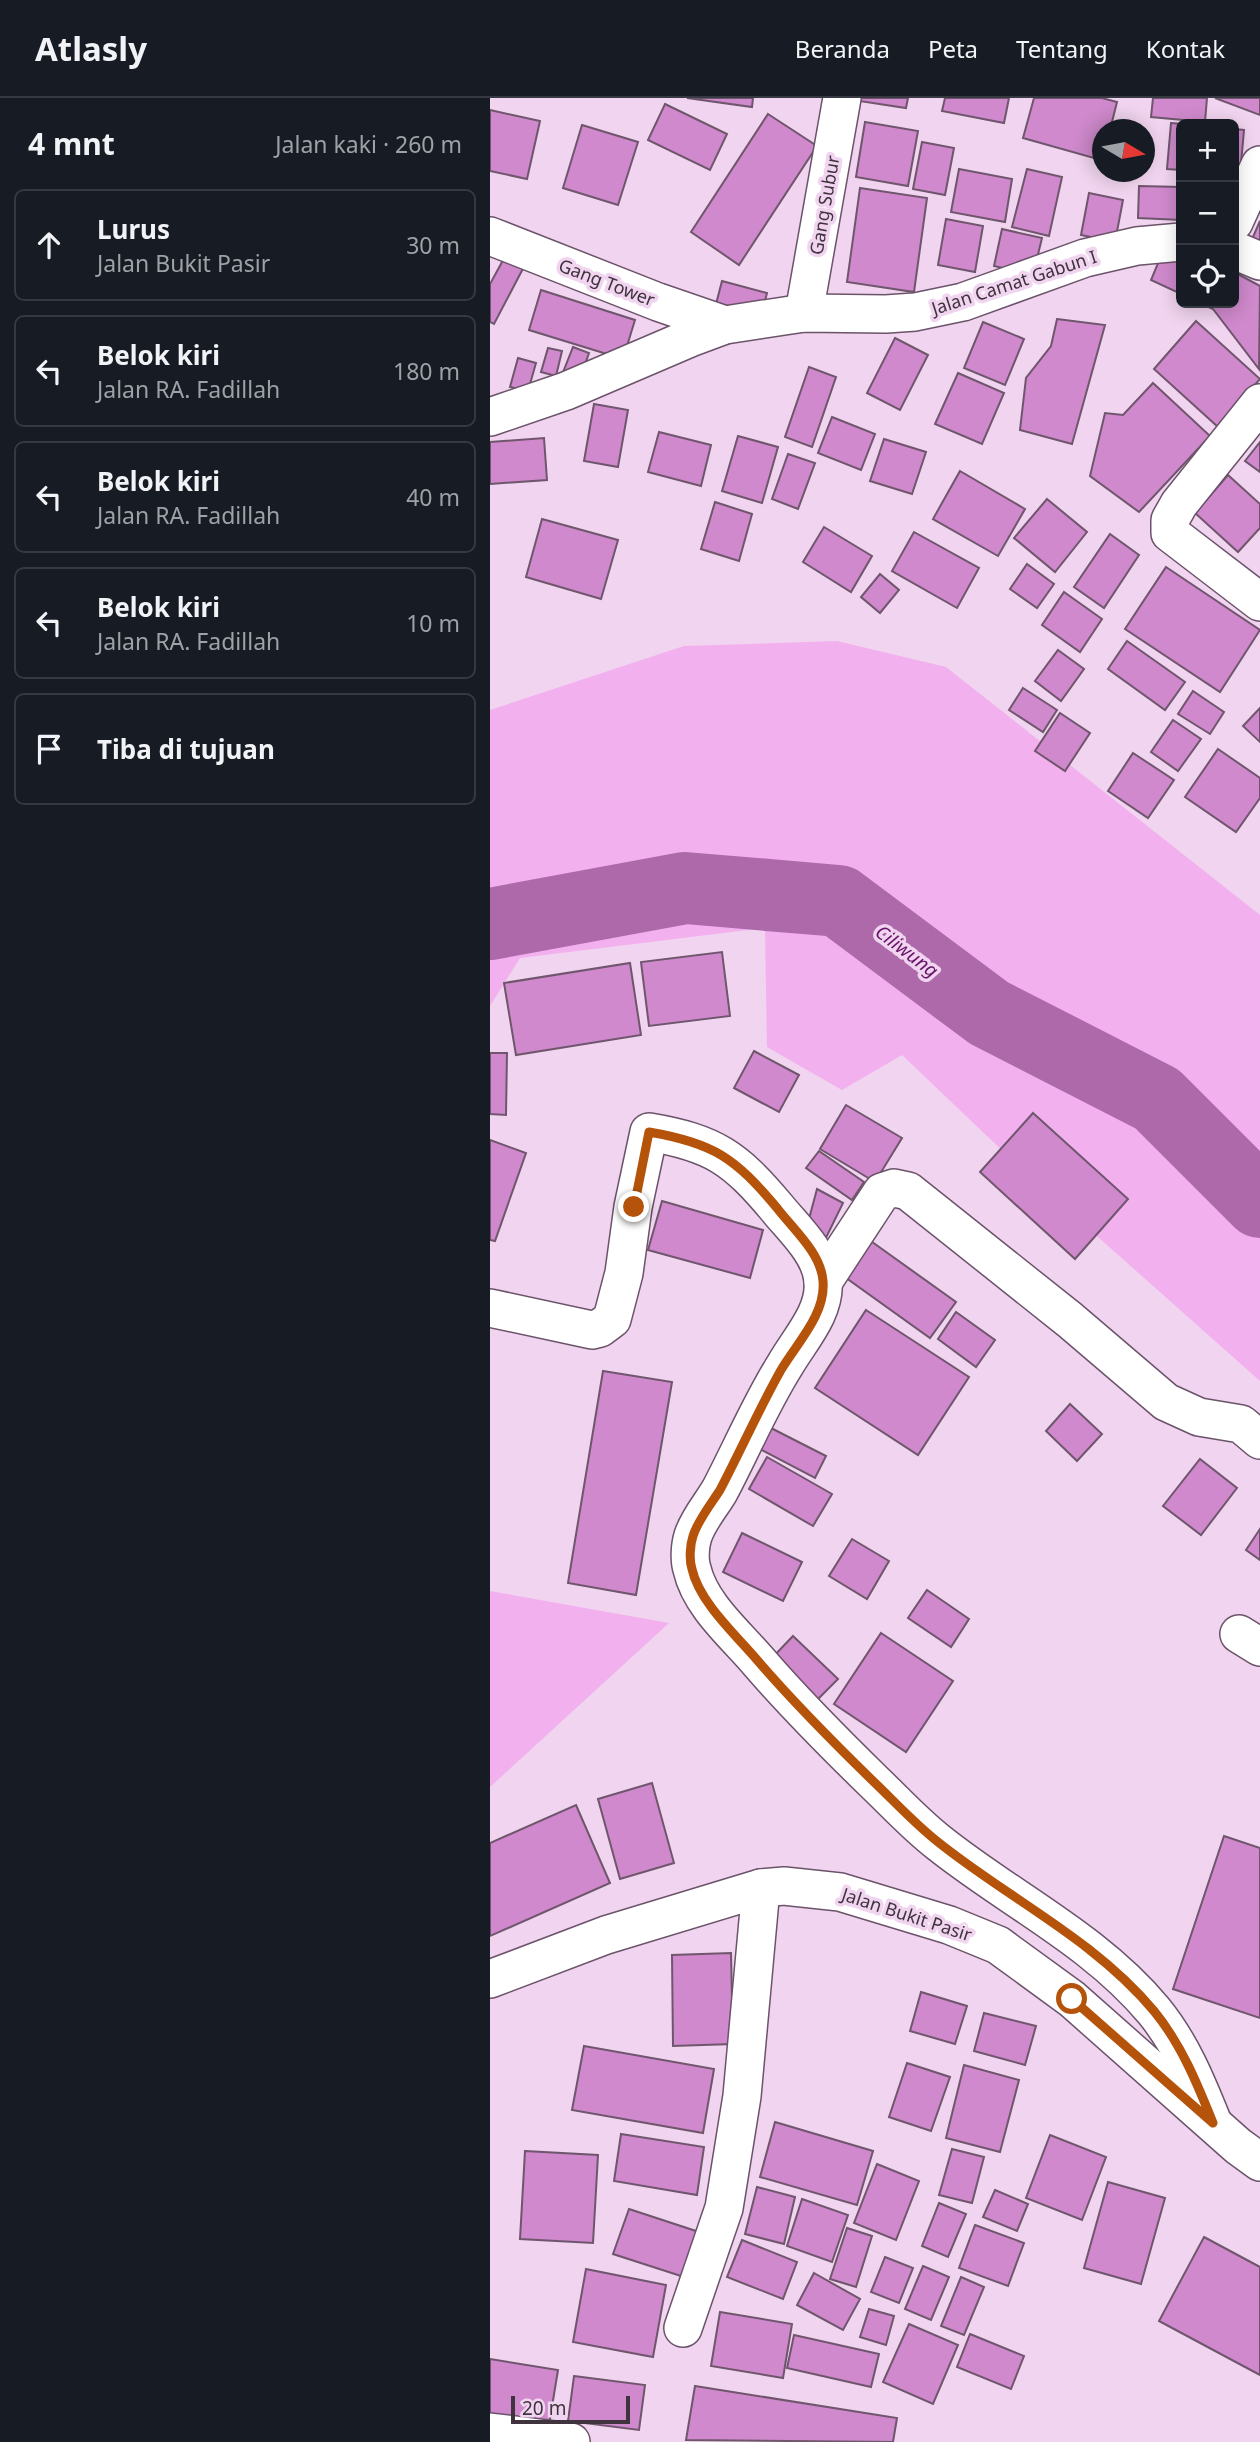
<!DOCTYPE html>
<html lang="id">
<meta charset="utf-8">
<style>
:root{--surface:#171b24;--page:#242831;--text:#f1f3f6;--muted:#9ea1a6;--line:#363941}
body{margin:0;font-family:"Noto Sans",sans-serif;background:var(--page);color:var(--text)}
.controls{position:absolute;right:21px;top:21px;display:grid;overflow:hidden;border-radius:10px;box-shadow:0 4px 18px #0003}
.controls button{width:63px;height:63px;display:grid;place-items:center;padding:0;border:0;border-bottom:2px solid var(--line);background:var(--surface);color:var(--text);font:35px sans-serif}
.compass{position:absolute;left:602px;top:21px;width:63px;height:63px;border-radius:50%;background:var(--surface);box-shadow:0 4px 18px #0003;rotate:100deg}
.scale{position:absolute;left:21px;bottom:18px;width:119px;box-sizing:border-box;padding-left:7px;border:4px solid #3f343e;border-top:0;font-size:19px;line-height:24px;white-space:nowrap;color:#3f343e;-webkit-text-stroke:5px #f1d4ef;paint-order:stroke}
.stop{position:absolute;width:21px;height:21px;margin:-16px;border:5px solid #b45309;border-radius:50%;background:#fff}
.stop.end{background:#b45309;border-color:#fff;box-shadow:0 2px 7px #0008}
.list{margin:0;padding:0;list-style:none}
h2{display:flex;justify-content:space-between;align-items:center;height:91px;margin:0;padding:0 28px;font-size:30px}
h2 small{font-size:23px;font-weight:400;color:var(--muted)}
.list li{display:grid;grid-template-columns:46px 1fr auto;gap:21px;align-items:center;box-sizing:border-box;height:112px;margin:0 14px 14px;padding:0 14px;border:2px solid var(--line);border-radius:10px}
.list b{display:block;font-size:26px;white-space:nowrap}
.list p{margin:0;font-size:23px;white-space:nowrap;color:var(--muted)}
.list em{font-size:23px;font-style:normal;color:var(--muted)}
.icon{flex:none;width:38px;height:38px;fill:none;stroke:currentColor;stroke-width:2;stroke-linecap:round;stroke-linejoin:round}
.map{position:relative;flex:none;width:770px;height:2344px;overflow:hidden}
header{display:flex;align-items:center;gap:42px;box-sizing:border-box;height:98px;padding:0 35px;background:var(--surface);border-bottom:2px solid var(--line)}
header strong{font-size:33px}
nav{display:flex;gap:38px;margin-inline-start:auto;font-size:24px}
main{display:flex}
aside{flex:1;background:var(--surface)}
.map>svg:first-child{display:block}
.green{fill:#f2b0ef}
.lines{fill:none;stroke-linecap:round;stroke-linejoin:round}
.river{stroke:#ad69aa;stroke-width:72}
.building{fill:#cf89cc;stroke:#6f566d;stroke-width:2}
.minor-casing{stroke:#6b536a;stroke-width:40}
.minor{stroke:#fff;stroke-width:37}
.route{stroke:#b45309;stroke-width:9}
.labels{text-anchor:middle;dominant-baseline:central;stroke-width:7;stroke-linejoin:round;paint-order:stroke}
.street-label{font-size:18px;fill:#3f343e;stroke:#f1d4ef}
.water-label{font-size:19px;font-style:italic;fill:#691469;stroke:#f1d4ef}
</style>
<header>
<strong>Atlasly</strong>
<nav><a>Beranda</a><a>Peta</a><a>Tentang</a><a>Kontak</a></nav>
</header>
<main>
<aside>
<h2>4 mnt<small>Jalan kaki · 260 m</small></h2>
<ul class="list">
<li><svg class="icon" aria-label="ahead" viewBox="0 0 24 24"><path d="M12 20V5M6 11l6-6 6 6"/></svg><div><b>Lurus</b><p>Jalan Bukit Pasir</p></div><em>30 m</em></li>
<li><svg class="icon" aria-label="left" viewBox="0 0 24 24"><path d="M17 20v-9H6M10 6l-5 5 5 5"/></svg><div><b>Belok kiri</b><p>Jalan RA. Fadillah</p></div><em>180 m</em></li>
<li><svg class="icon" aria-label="left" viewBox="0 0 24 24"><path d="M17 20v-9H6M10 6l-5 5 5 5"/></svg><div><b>Belok kiri</b><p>Jalan RA. Fadillah</p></div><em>40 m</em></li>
<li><svg class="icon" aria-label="left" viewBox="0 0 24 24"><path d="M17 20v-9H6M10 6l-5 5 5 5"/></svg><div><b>Belok kiri</b><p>Jalan RA. Fadillah</p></div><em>10 m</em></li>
<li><svg class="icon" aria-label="arrive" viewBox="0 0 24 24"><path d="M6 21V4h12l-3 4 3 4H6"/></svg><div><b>Tiba di tujuan</b></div></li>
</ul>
</aside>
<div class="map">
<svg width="770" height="2344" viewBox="0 0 770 2344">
<rect width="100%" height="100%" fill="#f1d4ef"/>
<g class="green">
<polygon points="347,543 456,569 770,817 770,1283 536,1075 412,957 352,992 277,949 275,830 30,860 0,908 0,612 194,548"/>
<polygon points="0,1493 179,1525 0,1689"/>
</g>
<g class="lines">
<polyline class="river" points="0,826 195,790 349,803 499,915 667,1001 770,1104"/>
</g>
<g class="building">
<polygon points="197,0 263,0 262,9"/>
<polygon points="369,0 418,0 416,10 369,3"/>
<polygon points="455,0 519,0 514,25 452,13"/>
<polygon points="544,0 612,0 627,4 620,32 612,32 611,62 533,40"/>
<polygon points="663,0 717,0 715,24 661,19"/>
<polygon points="725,0 770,0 770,17"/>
<polygon points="175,6 237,36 220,72 158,42"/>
<polygon points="0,12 50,23 37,81 0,73"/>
<polygon points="278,16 327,48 249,167 201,134"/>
<polygon points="375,24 428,33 418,88 366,79"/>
<polygon points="681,25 693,26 691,72 677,71"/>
<polygon points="92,27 148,44 128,107 73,90"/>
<polygon points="744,31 754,32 750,77 744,77"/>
<polygon points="432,44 464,50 455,97 423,91"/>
<polygon points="469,71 522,81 515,124 461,114"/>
<polygon points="537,71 572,79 559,138 522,129"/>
<polygon points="649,88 691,89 691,122 648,120"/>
<polygon points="370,90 437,100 424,194 357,184"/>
<polygon points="599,95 633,102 625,144 591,137"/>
<polygon points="456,121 493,128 485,174 448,167"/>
<polygon points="770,123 770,153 759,148"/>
<polygon points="512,131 552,140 543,177 504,168"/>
<polygon points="18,153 37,163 4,226 0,224 0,186"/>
<polygon points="671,158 691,158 691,196 661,182"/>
<polygon points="744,174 770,188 769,271 723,211 710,205 744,205"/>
<polygon points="232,183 277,195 271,218 226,206"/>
<polygon points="51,192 145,222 133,261 39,232"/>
<polygon points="567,221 615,227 582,346 530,332 536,280 561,248"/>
<polygon points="706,223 770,281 728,329 664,271"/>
<polygon points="493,224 534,241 515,287 474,270"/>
<polygon points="405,240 438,257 410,312 377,295"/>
<polygon points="83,249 99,255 87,289 70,282"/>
<polygon points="58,250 72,253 66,278 51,274"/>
<polygon points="28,260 46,265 38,293 20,289"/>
<polygon points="319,269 346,279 322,349 295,339"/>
<polygon points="468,275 514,295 492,346 445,326"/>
<polygon points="663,285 720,338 649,414 600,378 615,315 633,317"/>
<polygon points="104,306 138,312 128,369 94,363"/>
<polygon points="342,319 385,336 371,372 328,355"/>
<polygon points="169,334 221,347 211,388 158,374"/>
<polygon points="248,338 288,349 272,405 232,393"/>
<polygon points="54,340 57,382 0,386 0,344"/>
<polygon points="394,341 436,354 422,396 380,383"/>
<polygon points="770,344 770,374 755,363"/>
<polygon points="298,356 325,365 308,411 282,401"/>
<polygon points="470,373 535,411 508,458 443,421"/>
<polygon points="738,377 770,406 770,430 748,454 705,415"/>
<polygon points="557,401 597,434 565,474 524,440"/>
<polygon points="225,404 262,416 249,463 211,451"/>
<polygon points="52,421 128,442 111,501 36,479"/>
<polygon points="334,429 382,458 361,494 313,464"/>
<polygon points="424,434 489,470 467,510 402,473"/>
<polygon points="620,436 649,457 614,510 584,489"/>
<polygon points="537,466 564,486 547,510 520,491"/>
<polygon points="676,469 770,532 730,594 635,531"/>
<polygon points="390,476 409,492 390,515 371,499"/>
<polygon points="574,494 612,521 590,554 552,527"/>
<polygon points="637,543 695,584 675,612 618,571"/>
<polygon points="568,552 594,571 571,603 545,583"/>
<polygon points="533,590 567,612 553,634 519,612"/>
<polygon points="703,593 734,614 720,636 688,616"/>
<polygon points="770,610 770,644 753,628"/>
<polygon points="570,615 600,635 575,673 545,653"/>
<polygon points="683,622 711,641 688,673 661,654"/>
<polygon points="728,651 770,680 770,700 746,734 695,699"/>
<polygon points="643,655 684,682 658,720 618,693"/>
<polygon points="232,854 240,918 159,928 151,864"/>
<polygon points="140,865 151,937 26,957 14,885"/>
<polygon points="264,953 309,977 289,1014 244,990"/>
<polygon points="0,955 17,955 16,1017 0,1016"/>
<polygon points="356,1007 412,1040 385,1084 330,1051"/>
<polygon points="543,1015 638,1101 585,1161 490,1074"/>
<polygon points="0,1042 36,1055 5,1143 0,1142"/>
<polygon points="329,1053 374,1084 362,1102 316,1070"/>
<polygon points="327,1091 353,1105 330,1152 316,1132"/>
<polygon points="172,1103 273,1132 260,1180 158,1152"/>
<polygon points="378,1141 466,1204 440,1240 352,1177"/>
<polygon points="376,1212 479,1279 428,1357 325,1290"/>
<polygon points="466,1214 505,1242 486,1269 448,1241"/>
<polygon points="113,1273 182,1284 146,1497 78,1485"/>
<polygon points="580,1306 612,1336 587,1363 556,1333"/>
<polygon points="279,1329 336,1358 325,1380 268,1350"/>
<polygon points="277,1359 342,1396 323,1428 259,1391"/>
<polygon points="710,1361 747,1390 711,1437 673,1408"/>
<polygon points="770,1431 770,1462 756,1452"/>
<polygon points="252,1435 312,1464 293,1503 233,1474"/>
<polygon points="362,1441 399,1463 377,1501 339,1478"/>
<polygon points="437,1492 479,1521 461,1549 418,1520"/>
<polygon points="391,1535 463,1583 416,1654 344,1606"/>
<polygon points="303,1538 348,1581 325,1604 281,1561"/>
<polygon points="162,1685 184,1765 130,1781 108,1701"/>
<polygon points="86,1707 120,1785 0,1838 0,1745"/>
<polygon points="734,1738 770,1750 770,1920 683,1891"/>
<polygon points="241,1855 243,1946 183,1948 182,1857"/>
<polygon points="431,1894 477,1908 465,1946 420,1933"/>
<polygon points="494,1915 546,1928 535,1967 484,1953"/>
<polygon points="94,1948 224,1971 213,2035 82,2012"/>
<polygon points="417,1965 460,1979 441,2033 399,2019"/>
<polygon points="474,1967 529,1982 510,2054 456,2040"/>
<polygon points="285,2024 383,2053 367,2107 270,2079"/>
<polygon points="131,2036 214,2049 207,2097 124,2083"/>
<polygon points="560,2037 616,2059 592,2122 536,2100"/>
<polygon points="462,2051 494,2059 482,2105 449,2097"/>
<polygon points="35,2053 108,2057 103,2145 30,2141"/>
<polygon points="387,2066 429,2083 406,2142 364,2125"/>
<polygon points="618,2084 675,2100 651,2186 594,2170"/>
<polygon points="267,2089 305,2099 294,2146 255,2136"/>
<polygon points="505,2092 538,2106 527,2133 493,2119"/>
<polygon points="312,2101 358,2117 342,2164 297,2148"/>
<polygon points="449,2105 476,2116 458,2159 432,2148"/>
<polygon points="139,2111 209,2134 194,2179 123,2156"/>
<polygon points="485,2127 534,2145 518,2188 469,2170"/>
<polygon points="357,2130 382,2138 366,2189 340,2181"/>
<polygon points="714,2139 770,2169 770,2277 669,2223"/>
<polygon points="252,2142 307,2164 293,2201 237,2179"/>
<polygon points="395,2159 423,2170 409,2205 381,2194"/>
<polygon points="433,2168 459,2179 441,2222 415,2211"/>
<polygon points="96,2171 176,2187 163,2259 83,2244"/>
<polygon points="324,2175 370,2201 353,2232 307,2207"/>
<polygon points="471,2179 494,2189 474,2237 451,2228"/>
<polygon points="379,2211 404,2218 396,2247 370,2239"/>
<polygon points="230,2214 302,2226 293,2280 221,2268"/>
<polygon points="419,2226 468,2247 443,2306 393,2284"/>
<polygon points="480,2236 534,2258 521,2291 467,2269"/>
<polygon points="304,2237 389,2256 381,2289 297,2270"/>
<polygon points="0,2261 68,2272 58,2333 0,2324"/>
<polygon points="84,2278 155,2287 149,2332 78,2323"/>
<polygon points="205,2288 407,2320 403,2344 196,2342"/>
</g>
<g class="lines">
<defs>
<g id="minor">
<polyline points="744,124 770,67"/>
<polyline points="0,138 168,204 235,227"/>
<polyline points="744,152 770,163"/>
<polyline points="314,215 352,0"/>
<polyline points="770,305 689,406 680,422 680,435 770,504"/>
<polyline points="0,319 76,293 200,240 235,227 314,215 396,216 425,214 473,204 595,160 647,148 691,144"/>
<polyline points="333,1184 392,1094 404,1090 418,1093 580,1222 676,1304 709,1319 751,1326 770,1342"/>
<path d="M0,1210L102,1232L110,1230L122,1221L134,1175L143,1109L159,1034C224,1045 245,1060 287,1110C304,1131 331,1155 333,1183C336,1214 310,1241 295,1267C270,1307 252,1350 230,1392C222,1406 208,1422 203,1438C200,1447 199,1462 202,1471C210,1507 246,1537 268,1563C305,1606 344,1645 384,1684C405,1704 425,1726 448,1744C519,1801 604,1841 664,1913C691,1946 707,1985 723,2025"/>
<polyline points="749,1536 770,1549"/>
<polyline points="0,1881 116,1837 271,1790 294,1788 350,1794 459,1827 508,1847 582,1901 748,2048 770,2064"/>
<polyline points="193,2230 234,2110 252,1998 271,1790"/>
<polyline points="0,2334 81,2344"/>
</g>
</defs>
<use href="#minor" class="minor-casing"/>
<use href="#minor" class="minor"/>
</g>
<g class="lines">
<path class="route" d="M144,1109L159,1034C224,1045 245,1060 287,1110C303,1131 331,1155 333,1183C336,1216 307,1245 291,1272C269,1311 251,1352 230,1392C221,1406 208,1422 203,1438C200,1447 199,1462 202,1471C209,1504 247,1538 268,1563C305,1606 344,1645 384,1684C405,1704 425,1726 448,1744C519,1801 604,1841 664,1913C691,1946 707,1985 723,2025L582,1901"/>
</g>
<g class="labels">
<g class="street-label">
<text transform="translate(334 107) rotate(-80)">Gang Subur</text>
<text transform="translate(117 184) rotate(21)">Gang Tower</text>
<text transform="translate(524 184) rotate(-18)">Jalan Camat Gabun I</text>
<text transform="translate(417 1816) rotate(18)">Jalan Bukit Pasir</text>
</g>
<g class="water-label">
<text transform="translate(417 853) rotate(37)">Ciliwung</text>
</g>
</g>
</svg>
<div class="controls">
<button>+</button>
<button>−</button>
<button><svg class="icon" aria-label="locate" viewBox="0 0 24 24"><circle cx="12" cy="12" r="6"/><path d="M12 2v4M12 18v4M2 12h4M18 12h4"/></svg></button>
</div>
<svg class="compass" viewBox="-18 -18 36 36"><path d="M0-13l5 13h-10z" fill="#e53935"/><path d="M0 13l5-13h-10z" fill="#9ea1a6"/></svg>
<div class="scale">20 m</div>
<div class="stop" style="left:582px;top:1901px"></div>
<div class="stop end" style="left:144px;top:1109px"></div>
</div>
</main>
